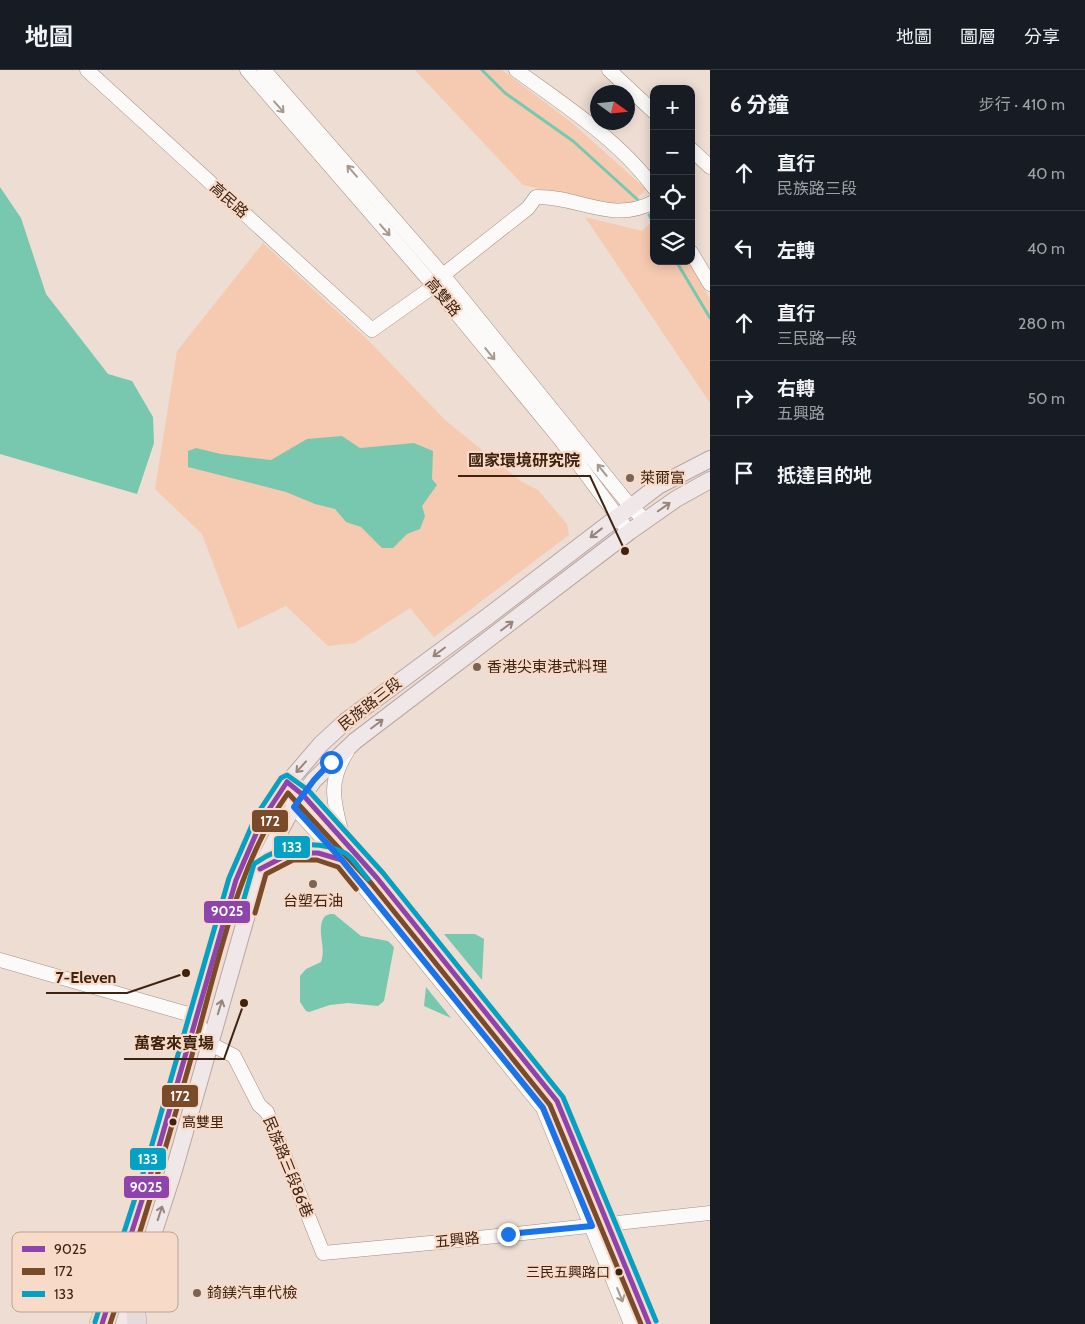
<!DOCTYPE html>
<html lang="zh-TW">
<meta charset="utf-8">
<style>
:root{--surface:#171b24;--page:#20242c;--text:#f1f3f6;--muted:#9ea1a6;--line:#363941}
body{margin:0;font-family:Cabin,"Noto Sans TC",sans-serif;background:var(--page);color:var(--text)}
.controls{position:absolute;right:15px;top:15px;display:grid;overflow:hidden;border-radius:10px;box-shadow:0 2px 12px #0003}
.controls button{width:45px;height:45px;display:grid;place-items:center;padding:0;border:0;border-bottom:1px solid var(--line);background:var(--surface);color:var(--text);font:25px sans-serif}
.compass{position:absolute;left:590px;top:15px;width:45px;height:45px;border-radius:50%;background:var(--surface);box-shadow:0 2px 12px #0003;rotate:105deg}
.stop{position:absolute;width:15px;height:15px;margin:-11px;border:4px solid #1a73e8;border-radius:50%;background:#fff}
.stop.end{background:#1a73e8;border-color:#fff;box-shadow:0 1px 5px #0008}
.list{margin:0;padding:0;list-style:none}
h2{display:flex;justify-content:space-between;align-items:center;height:65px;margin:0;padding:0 20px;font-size:21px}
h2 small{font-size:16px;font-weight:400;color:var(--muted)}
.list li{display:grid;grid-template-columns:32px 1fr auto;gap:15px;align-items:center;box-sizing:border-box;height:75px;padding:0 20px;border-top:1px solid var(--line)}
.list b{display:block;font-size:19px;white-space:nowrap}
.list p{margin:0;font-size:16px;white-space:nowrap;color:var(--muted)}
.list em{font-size:16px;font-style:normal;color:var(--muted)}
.icon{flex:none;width:28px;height:28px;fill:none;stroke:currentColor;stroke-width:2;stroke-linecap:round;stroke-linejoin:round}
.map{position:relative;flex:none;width:710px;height:1254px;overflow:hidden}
header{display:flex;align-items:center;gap:30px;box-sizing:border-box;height:70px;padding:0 25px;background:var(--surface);border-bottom:1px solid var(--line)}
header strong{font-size:24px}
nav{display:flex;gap:28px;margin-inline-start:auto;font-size:18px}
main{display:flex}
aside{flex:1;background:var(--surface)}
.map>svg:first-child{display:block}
.green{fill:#f6cab0}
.water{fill:#77c8af}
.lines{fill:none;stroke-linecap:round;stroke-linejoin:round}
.stream{stroke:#77c8af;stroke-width:3}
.minor-casing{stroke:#a28f82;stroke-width:15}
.major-casing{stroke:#b9a6a4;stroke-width:18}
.highway-casing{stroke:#b9a6a4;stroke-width:20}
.minor{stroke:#fcfaf8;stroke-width:14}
.major{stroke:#f0e7e8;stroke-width:16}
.highway{stroke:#e6dadc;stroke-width:19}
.bus-1-casing{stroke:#f8dac8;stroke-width:9}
.bus-2-casing{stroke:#f8dac8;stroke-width:9}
.bus-3-casing{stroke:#f8dac8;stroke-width:9}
.bus-1{stroke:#8e44ad;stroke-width:5}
.bus-2{stroke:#7a4b2a;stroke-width:5}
.bus-3{stroke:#03a2c5;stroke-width:5}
.oneway{stroke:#a69990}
.oneway2{stroke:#97857c}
.route{stroke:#1a73e8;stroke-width:6}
.poi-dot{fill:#7b6455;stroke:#f8dac8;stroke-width:2}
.bus-dot{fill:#3e2311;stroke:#f8dac8;stroke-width:2}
.labels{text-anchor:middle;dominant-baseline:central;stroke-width:4.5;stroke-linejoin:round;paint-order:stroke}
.bus-label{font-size:14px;fill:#3e2311;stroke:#f8dac8;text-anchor:start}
.street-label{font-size:15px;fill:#3e2311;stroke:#f8dac8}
.poi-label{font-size:15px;fill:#3e2311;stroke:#f8dac8;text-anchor:start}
.key{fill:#f8dac8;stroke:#c0a391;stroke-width:1}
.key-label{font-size:14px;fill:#3e2311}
.leader{fill:none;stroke:#3e2311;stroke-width:2}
.callout-dot{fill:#3e2311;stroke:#f8dac8;stroke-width:2}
.callout-label{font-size:16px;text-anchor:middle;font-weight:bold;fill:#3e2311;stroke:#f8dac8;stroke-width:4.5;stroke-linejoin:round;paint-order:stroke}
.line-badge{stroke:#f8dac8;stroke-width:2}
.badge-label{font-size:14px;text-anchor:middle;font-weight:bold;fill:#fff}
</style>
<header>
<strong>地圖</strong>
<nav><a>地圖</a><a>圖層</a><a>分享</a></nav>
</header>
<main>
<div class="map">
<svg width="710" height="1254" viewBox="0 0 710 1254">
<rect width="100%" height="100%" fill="#edddd3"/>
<g class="green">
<polygon points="415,0 502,0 571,52 646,119 628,137 596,132 523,115"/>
<polygon points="585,147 642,161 654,150 654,191 688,191 710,229 710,333"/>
<polygon points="263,173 369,271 446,351 522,412 538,420 567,454 569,465 434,567 410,538 355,573 328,576 286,536 238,559 202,464 155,419 177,281"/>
</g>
<g class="water">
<polygon points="0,117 21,148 46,224 108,304 132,311 153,347 154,373 137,424 0,384"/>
<polygon points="342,366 360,378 414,373 433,381 432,409 437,415 422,436 425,446 420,459 407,464 393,478 382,478 361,457 346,452 335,439 315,434 286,422 188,397 188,381 196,378 221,384 271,390 307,369"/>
<path d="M330,844H334L361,866L388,871L394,877L384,931L378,936L348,933L330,935L309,942L306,941L300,932V906L306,899L321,892C327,877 315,859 325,846Z"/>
<polygon points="444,864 475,864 484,869 482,910"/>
<polygon points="426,917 451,948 424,936"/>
</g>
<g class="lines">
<g class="stream">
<polyline points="482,0 505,23 573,71 638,130"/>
<polyline points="649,145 654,153"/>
<polyline points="676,191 710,248"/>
</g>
<defs>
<g id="minor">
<path d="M87,0L372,260L434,216L443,205L528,138L536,127C579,126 611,154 654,132"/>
<polyline points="247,0 434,216 560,369 629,462"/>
<polyline points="264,0 443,205 631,437 645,450"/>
<path d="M516,0C563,34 620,71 654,118"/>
<polyline points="609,0 654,42"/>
<polyline points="691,79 710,97"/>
<polyline points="691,182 710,214"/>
<polyline points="287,712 303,725 377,808 557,1031 649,1254"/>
<polyline points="291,727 294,737 342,790 543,1038 631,1254"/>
<path d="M343,769C335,735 326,714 347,682"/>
<path d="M260,799C296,781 302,778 342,790"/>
<polyline points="0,890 195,946 209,973 234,986 259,1035 267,1042 323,1183 441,1172 710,1143"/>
</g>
<g id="major">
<polyline points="108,1236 156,1087 195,946 238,800 257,758 273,730 321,674 346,651 487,547 658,416 710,389"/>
<polyline points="124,1254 174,1100 260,799 288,746 314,710 355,671 629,462 676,429 710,410"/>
</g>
<g id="highway">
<polyline points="134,1223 137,1254"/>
<polyline points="99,1254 112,1224"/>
</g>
</defs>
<use href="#minor" class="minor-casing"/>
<use href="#major" class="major-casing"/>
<use href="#highway" class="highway-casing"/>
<use href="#minor" class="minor"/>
<use href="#major" class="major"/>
<use href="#highway" class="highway"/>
<defs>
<g id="bus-1">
<polyline points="287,712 303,725 377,808 557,1031 649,1254"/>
<polyline points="260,799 291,783 318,783 342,790 362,814"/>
<polyline points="102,1254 156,1087 236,810 262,750 287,712"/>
</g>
<g id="bus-2">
<polyline points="255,843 266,804 293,790 317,790 338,797 356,819"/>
<path d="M110,1254C141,1163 168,1071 194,978C218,894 237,794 288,723L371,813L550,1035L641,1254"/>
</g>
<g id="bus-3">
<path d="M241,839L254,794C280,775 315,768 345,783C354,788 361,802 368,809"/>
<polyline points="95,1252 149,1085 229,808 256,746 281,708 287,705 308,720 383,803 563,1027 656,1251"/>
</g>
</defs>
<use href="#bus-1" class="bus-1-casing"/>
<use href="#bus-2" class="bus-2-casing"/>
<use href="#bus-3" class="bus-3-casing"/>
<use href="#bus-1" class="bus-1"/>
<use href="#bus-2" class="bus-2"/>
<use href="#bus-3" class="bus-3"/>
</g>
<defs><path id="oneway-shaft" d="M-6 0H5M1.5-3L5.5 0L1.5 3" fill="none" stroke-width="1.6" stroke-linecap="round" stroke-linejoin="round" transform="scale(1.25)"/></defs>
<g class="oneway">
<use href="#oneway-shaft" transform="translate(279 37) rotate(49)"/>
<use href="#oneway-shaft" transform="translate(352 101) rotate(-131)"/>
<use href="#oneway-shaft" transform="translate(385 160) rotate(49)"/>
<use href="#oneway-shaft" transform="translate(490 284) rotate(51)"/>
<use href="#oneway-shaft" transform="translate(602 400) rotate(-129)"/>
<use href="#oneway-shaft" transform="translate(620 1225) rotate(68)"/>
</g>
<g class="oneway2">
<use href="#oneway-shaft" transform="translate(664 437) rotate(-35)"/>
<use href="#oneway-shaft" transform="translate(596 463) rotate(142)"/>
<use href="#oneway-shaft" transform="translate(507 556) rotate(-37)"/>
<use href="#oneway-shaft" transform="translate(439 582) rotate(143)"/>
<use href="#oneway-shaft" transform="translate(377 654) rotate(-37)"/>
<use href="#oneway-shaft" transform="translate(301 697) rotate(132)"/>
<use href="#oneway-shaft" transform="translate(220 937) rotate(-73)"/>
<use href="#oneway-shaft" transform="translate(160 1143) rotate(-72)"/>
</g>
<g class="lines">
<polyline class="route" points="331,692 314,710 294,737 342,790 543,1038 592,1156 508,1164"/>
</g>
<g class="poi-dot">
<circle cx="630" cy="408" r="5"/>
<circle cx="477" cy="597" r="5"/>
<circle cx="313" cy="814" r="5"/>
<circle cx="197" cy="1223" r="5"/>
</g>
<g class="bus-dot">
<circle cx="173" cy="1052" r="4.5"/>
<circle cx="619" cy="1202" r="4.5"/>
</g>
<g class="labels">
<g class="bus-label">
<text x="182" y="1052">高雙里</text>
<text x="610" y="1202" text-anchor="end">三民五興路口</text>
</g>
<g class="street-label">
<text transform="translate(229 130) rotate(42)">高民路</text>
<text transform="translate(443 227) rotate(50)">高雙路</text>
<text transform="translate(370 634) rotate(-38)">民族路三段</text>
<text transform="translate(288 1097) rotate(68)">民族路三段86巷</text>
<text transform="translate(457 1170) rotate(-6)">五興路</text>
</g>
<g class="poi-label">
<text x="640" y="408">萊爾富</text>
<text x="487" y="597">香港尖東港式料理</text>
<text x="313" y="831" text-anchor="middle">台塑石油</text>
<text x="207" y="1223">錡鎂汽車代檢</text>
</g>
</g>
<rect x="12" y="1162" width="166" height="80" rx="8" class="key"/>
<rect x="22" y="1176" width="23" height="6" fill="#8e44ad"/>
<rect x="22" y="1198" width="23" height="7" fill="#7a4b2a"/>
<rect x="22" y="1221" width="23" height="6" fill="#03a2c5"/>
<g class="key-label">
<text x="54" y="1184">9025</text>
<text x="54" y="1206">172</text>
<text x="54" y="1229">133</text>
</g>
<path class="leader" d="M625 481L590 406H458M186 903L127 923H46M244 933L224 989H124"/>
<g class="callout-dot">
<circle cx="625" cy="481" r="5"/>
<circle cx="186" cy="903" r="5"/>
<circle cx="244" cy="933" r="5"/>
</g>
<g class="callout-label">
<text x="524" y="396">國家環境研究院</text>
<text x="86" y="913">7-Eleven</text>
<text x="174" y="979">萬客來賣場</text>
</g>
<g class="line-badge">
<rect x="251" y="739" width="38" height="24" rx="5" fill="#7a4b2a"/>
<rect x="273" y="765" width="38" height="24" rx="5" fill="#03a2c5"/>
<rect x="203" y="830" width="48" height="24" rx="5" fill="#8e44ad"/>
<rect x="161" y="1014" width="38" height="24" rx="5" fill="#7a4b2a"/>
<rect x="129" y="1077" width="38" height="24" rx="5" fill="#03a2c5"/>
<rect x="123" y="1105" width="47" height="24" rx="5" fill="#8e44ad"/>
</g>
<g class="badge-label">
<text x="270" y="756">172</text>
<text x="292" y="782">133</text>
<text x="227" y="846">9025</text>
<text x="180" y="1031">172</text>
<text x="148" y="1094">133</text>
<text x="146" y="1122">9025</text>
</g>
</svg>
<div class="controls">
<button>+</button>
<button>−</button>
<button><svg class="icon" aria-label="locate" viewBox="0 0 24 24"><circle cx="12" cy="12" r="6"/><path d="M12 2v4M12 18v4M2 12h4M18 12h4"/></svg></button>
<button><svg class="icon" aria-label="layers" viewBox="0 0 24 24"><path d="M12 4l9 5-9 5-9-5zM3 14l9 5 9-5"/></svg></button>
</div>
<svg class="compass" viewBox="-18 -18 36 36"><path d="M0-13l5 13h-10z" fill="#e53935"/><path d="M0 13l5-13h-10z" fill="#9ea1a6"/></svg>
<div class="stop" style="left:331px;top:692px"></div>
<div class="stop end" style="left:508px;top:1164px"></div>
</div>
<aside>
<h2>6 分鐘<small>步行 · 410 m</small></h2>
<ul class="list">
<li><svg class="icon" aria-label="ahead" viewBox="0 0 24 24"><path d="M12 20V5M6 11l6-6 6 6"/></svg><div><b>直行</b><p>民族路三段</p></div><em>40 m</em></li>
<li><svg class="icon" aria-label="left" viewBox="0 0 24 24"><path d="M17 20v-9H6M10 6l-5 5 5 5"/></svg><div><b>左轉</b></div><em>40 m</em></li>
<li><svg class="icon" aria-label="ahead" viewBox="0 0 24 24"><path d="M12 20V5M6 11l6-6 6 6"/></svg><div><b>直行</b><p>三民路一段</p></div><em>280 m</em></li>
<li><svg class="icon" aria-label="right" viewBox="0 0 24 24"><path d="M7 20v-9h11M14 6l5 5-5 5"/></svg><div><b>右轉</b><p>五興路</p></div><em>50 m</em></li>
<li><svg class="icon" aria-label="arrive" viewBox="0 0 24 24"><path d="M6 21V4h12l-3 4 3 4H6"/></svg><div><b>抵達目的地</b></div></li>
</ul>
</aside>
</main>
